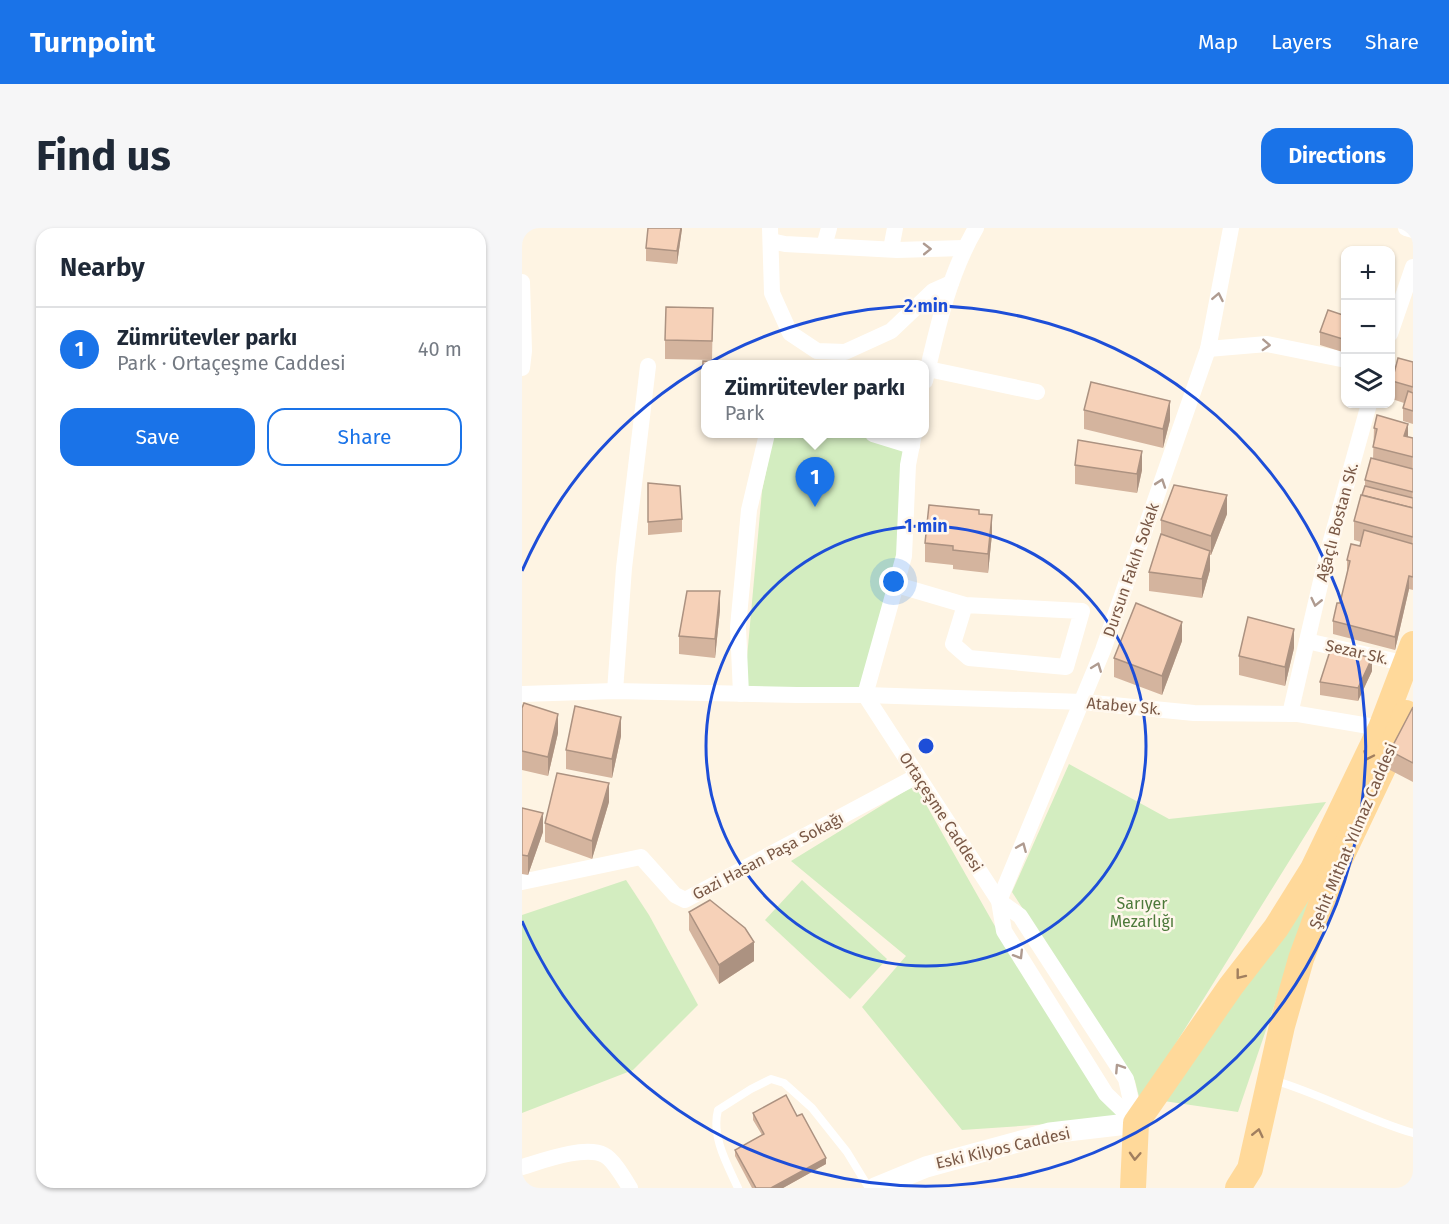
<!DOCTYPE html>
<meta charset="utf-8">
<style>
:root{--surface:#fff;--page:#f6f6f7;--text:#1f2937;--muted:#747a83;--line:#e0e1e3;--accent:#1a73e8}
body{margin:0;font-family:"Fira Sans",sans-serif;background:var(--page);color:var(--text)}
.controls{position:absolute;right:18px;top:18px;display:grid;overflow:hidden;border-radius:12px;box-shadow:0 2px 4px #0004}
.controls button{width:54px;height:54px;display:grid;place-items:center;padding:0;border:0;border-bottom:2px solid var(--line);background:var(--surface);color:var(--text);font:30px sans-serif}
.you{position:absolute;left:372px;top:354px;width:21px;height:21px;margin:-15px;border:4px solid #fff;border-radius:50%;background:#1a73e8;box-shadow:0 0 0 9px #1a73e833}
.badge{display:grid;place-items:center;width:39px;height:39px;border-radius:50%;background:var(--accent);color:#fff;font-size:20px;font-weight:700}
.pin{position:absolute;translate:-50% -50px;filter:drop-shadow(0 2px 3px #0008)}
.pin::after{content:'';position:absolute;top:32px;width:21px;height:18px;background:inherit;clip-path:polygon(0 0,100% 0,50% 100%)}
.popup{position:absolute;left:179px;top:132px;width:228px;height:78px;box-sizing:border-box;display:grid;place-content:center;border-radius:12px;background:var(--surface);filter:drop-shadow(0 2px 4px #0005);font-size:20px;white-space:nowrap;color:var(--muted)}
.popup b{font-size:22px;color:var(--text)}
.popup::after{content:'';position:absolute;left:50%;top:100%;margin-left:-12px;border:12px solid transparent;border-top-color:var(--surface)}
.list{margin:0;padding:0;list-style:none}
h2{display:flex;justify-content:space-between;align-items:center;height:78px;margin:0;padding:0 24px;font-size:26px}
h2 small{font-size:20px;font-weight:400;color:var(--muted)}
.list li{display:grid;grid-template-columns:39px 1fr auto;gap:18px;align-items:center;box-sizing:border-box;height:84px;padding:0 24px;border-top:2px solid var(--line)}
.list b{display:block;font-size:22px;white-space:nowrap}
.list p{margin:0;font-size:20px;white-space:nowrap;color:var(--muted)}
.list em{font-size:20px;font-style:normal;color:var(--muted)}
.actions{display:flex;gap:12px;padding:18px 24px}
.actions a{flex:1;padding:14px 0;border:2px solid var(--accent);border-radius:18px;text-align:center;font-size:21px;color:var(--accent)}
.actions .main{background:var(--accent);color:#fff}
.icon{flex:none;width:33px;height:33px;fill:none;stroke:currentColor;stroke-width:2;stroke-linecap:round;stroke-linejoin:round}
.map{position:relative;flex:none;width:891px;height:960px;overflow:hidden;border-radius:18px}
header{display:flex;align-items:center;gap:36px;box-sizing:border-box;height:84px;padding:0 30px;background:var(--accent);color:#fff}
header strong{font-size:28px}
nav{display:flex;gap:33px;margin-inline-start:auto;font-size:21px}
.intro{display:flex;align-items:center;justify-content:space-between;box-sizing:border-box;height:144px;padding:0 36px}
h1{margin:0;font-size:42px}
.button{padding:15px 27px;border-radius:18px;background:var(--accent);color:#fff;font-size:21px;font-weight:700}
main{display:flex;gap:36px;padding:0 36px}
aside{flex:1;background:var(--surface);border-radius:18px;box-shadow:0 2px 4px #0004}
.map>svg:first-child{display:block}
.green{fill:#d3edc0}
.lines{fill:none;stroke-linecap:round;stroke-linejoin:round}
.service{stroke:#fff;stroke-width:8}
.minor{stroke:#fff;stroke-width:16}
.tertiary{stroke:#fff;stroke-width:21}
.primary{stroke:#ffd99a;stroke-width:26}
.wall{fill:#d4b49e}
.shaded-wall{fill:#ac9281}
.building{fill:#f6d1b8;stroke:#ac9281;stroke-width:1.5}
.oneway{stroke:#af9b90}
.oneway2{stroke:#a17f5f}
.ring{fill:none;stroke:#1d4ed8;stroke-width:3}
.labels{text-anchor:middle;dominant-baseline:central;stroke-width:5;stroke-linejoin:round;paint-order:stroke}
.street-label{font-size:16px;fill:#795846;stroke:#fff7ec}
.park-label{font-size:16px;fill:#4d7a3b;stroke:#fff7ec}
.centre{fill:#1d4ed8;stroke:#fff7ec;stroke-width:3}
.ring-label{font-size:18px;text-anchor:middle;font-weight:bold;fill:#1d4ed8;stroke:#fff7ec;stroke-width:5;stroke-linejoin:round;paint-order:stroke}
</style>
<header>
<strong>Turnpoint</strong>
<nav><a>Map</a><a>Layers</a><a>Share</a></nav>
</header>
<div class="intro"><h1>Find us</h1><a class="button">Directions</a></div>
<main>
<aside>
<h2>Nearby<small></small></h2>
<ul class="list">
<li><span class="badge">1</span><div><b>Zümrütevler parkı</b><p>Park · Ortaçeşme Caddesi</p></div><em>40 m</em></li>
</ul>
<div class="actions"><a class="main">Save</a><a>Share</a></div>
</aside>
<div class="map">
<svg width="891" height="960" viewBox="0 0 891 960">
<rect width="100%" height="100%" fill="#fef4e3"/>
<g class="green">
<polygon points="252,206 332,206 384,223 374,335 340,463 222,463 240,263"/>
<polygon points="547,536 647,591 804,574 618,873 613,853 490,664"/>
<polygon points="393,557 487,723 601,891 440,902 340,779 384,728 269,633"/>
<polygon points="104,652 127,687 176,777 111,842 0,885 0,687"/>
<polygon points="280,652 365,731 328,771 243,692"/>
<polygon points="791,664 716,884 635,872"/>
</g>
<g class="lines">
<g class="service">
<path d="M751,852C799,866 843,891 891,905"/>
<path d="M216,960C205,936 189,908 196,882L229,861L249,851L262,855L290,880L325,924L347,960"/>
</g>
<g class="minor">
<polyline points="248,0 250,65 268,105 295,123 323,124 369,103 411,63 429,55"/>
<polyline points="884,0 891,2"/>
<polyline points="249,13 263,16 375,22 442,20"/>
<polyline points="302,18 307,0"/>
<polyline points="369,21 373,0"/>
<polyline points="0,54 2,123 0,140"/>
<polyline points="868,106 891,39"/>
<polyline points="686,121 745,116 824,132"/>
<polyline points="406,141 515,164"/>
<polyline points="868,142 891,147"/>
<path d="M403,153C415,101 427,46 454,0"/>
<polyline points="351,206 390,218"/>
<polyline points="392,206 386,237 382,328 343,467 477,673 482,703 584,866 614,895"/>
<polyline points="375,357 443,377 431,416 447,430 544,439 560,383 443,377"/>
<polyline points="785,413 885,436"/>
<polyline points="93,463 102,340 126,138"/>
<polyline points="0,466 93,463 275,467 343,467 561,474 672,485 776,486 859,500"/>
<polyline points="219,466 216,399 227,282 245,206"/>
<polyline points="768,486 805,327 847,176"/>
<polyline points="0,654 119,629 153,667 163,672 395,548"/>
<polyline points="477,673 581,422 686,121 709,0"/>
<polyline points="477,673 498,688 604,851 614,895"/>
<path d="M0,939C20,933 63,917 82,927C91,931 103,952 108,960"/>
</g>
<polyline class="tertiary" points="353,960 404,939 528,905 614,895"/>
<g class="primary">
<polyline points="611,960 614,895 709,758 754,700 791,641 859,500 891,416"/>
<polyline points="716,960 728,941 760,798 779,731 808,652 863,536 884,485"/>
</g>
</g>
<g class="wall">
<polygon points="160,0 155,36 124,33 124,20"/>
<polygon points="191,80 190,132 143,131 143,112"/>
<polygon points="824,88 824,125 798,117 798,104"/>
<polygon points="181,133 183,136 183,180 180,180"/>
<polygon points="891,134 891,196 881,193 881,180 882,175 870,171 870,153"/>
<polygon points="562,182 648,192 641,220 562,201"/>
<polygon points="852,200 891,210 891,362 887,361 873,422 811,406 811,393 818,375 825,345 825,332 838,318 839,314 832,312 832,293 843,258 843,252 851,231"/>
<polygon points="553,237 620,242 615,265 553,256"/>
<polygon points="126,255 160,291 160,304 126,307"/>
<polygon points="457,286 470,306 466,345 431,341 431,337 403,334 403,315"/>
<polygon points="705,286 689,327 688,327 688,342 680,370 627,363 627,344 639,306 639,292"/>
<polygon points="198,382 193,430 157,426 157,408"/>
<polygon points="660,413 640,467 592,449 592,430"/>
<polygon points="772,420 763,458 717,447 717,428"/>
<polygon points="850,443 836,473 798,467 798,454"/>
<polygon points="891,479 891,554 868,542 868,523"/>
<polygon points="0,480 36,505 26,548 0,542"/>
<polygon points="99,508 90,550 44,541 44,522"/>
<polygon points="87,574 70,631 23,614 23,595"/>
<polygon points="0,580 21,604 6,647 0,646"/>
<polygon points="167,684 232,733 197,756 167,702"/>
<polygon points="231,885 275,888 304,936 261,960 230,960 213,928 213,922 240,907 231,892"/>
</g>
<g class="shaded-wall">
<polygon points="159,0 160,1 155,36 155,23"/>
<polygon points="648,173 648,192 641,220 641,201"/>
<polygon points="886,196 886,208 882,208"/>
<polygon points="620,223 620,242 615,265 615,246"/>
<polygon points="705,267 705,286 689,327 689,308"/>
<polygon points="470,287 470,306 466,345 466,326"/>
<polygon points="688,323 688,342 680,370 680,351"/>
<polygon points="887,348 887,361 873,422 873,409"/>
<polygon points="198,363 198,382 193,430 193,411"/>
<polygon points="660,394 660,413 640,467 640,448"/>
<polygon points="772,401 772,420 763,458 763,439"/>
<polygon points="850,430 850,443 836,473 836,460"/>
<polygon points="36,486 36,505 26,548 26,529"/>
<polygon points="99,489 99,508 90,550 90,531"/>
<polygon points="87,555 87,574 70,631 70,613"/>
<polygon points="21,585 21,604 6,647 6,628"/>
<polygon points="232,714 232,733 197,756 197,737"/>
<polygon points="304,930 304,936 261,960 249,960"/>
</g>
<g class="building">
<polygon points="126,0 159,0 155,23 124,20"/>
<polygon points="144,79 191,80 190,113 143,112"/>
<polygon points="806,82 824,88 824,112 798,104"/>
<polygon points="876,130 891,134 891,159 870,153"/>
<polygon points="181,133 209,134 209,136 183,136 183,167 180,167"/>
<polygon points="569,154 648,173 641,201 562,182"/>
<polygon points="886,163 891,165 891,183 881,180"/>
<polygon points="855,187 886,196 882,208 891,210 891,229 851,219 855,201 852,200"/>
<polygon points="556,212 620,223 615,246 553,237"/>
<polygon points="849,230 891,241 891,264 843,252"/>
<polygon points="126,255 158,258 160,291 126,294"/>
<polygon points="652,257 705,267 689,308 639,292"/>
<polygon points="843,258 891,270 891,280 840,267"/>
<polygon points="839,267 891,280 891,309 832,293"/>
<polygon points="407,277 457,282 457,286 470,287 466,326 431,322 431,318 403,315"/>
<polygon points="842,302 891,316 891,349 887,348 873,409 811,393 815,375 818,375 828,333 825,332 829,316 838,318"/>
<polygon points="639,306 688,323 680,351 627,344"/>
<polygon points="165,363 198,363 193,411 157,408"/>
<polygon points="614,375 660,394 640,448 592,430"/>
<polygon points="726,389 772,401 763,439 717,428"/>
<polygon points="809,420 850,430 836,460 798,454"/>
<polygon points="2,475 36,486 26,529 0,523 0,480"/>
<polygon points="53,478 99,489 90,531 44,522"/>
<polygon points="891,479 891,535 868,523"/>
<polygon points="35,545 87,555 70,613 23,595"/>
<polygon points="0,580 21,585 6,628 0,627"/>
<polygon points="188,672 223,700 232,714 197,737 167,684"/>
<polygon points="264,867 275,888 280,886 304,930 249,960 234,960 213,922 242,906 231,885"/>
</g>
<defs><path id="oneway-chevron" d="M-2-3.5L2.5 0L-2 3.5" fill="none" stroke-width="1.6" stroke-linecap="round" stroke-linejoin="round" transform="scale(1.5)"/></defs>
<g class="oneway">
<use href="#oneway-chevron" transform="translate(405 21) rotate(-1)"/>
<use href="#oneway-chevron" transform="translate(696 69) rotate(-79)"/>
<use href="#oneway-chevron" transform="translate(744 117) rotate(3)"/>
<use href="#oneway-chevron" transform="translate(639 255) rotate(-71)"/>
<use href="#oneway-chevron" transform="translate(794 374) rotate(103)"/>
<use href="#oneway-chevron" transform="translate(575 439) rotate(-69)"/>
<use href="#oneway-chevron" transform="translate(500 619) rotate(-67)"/>
<use href="#oneway-chevron" transform="translate(497 727) rotate(58)"/>
<use href="#oneway-chevron" transform="translate(597 840) rotate(-123)"/>
</g>
<g class="oneway2">
<use href="#oneway-chevron" transform="translate(846 528) rotate(115)"/>
<use href="#oneway-chevron" transform="translate(718 747) rotate(128)"/>
<use href="#oneway-chevron" transform="translate(736 905) rotate(-77)"/>
<use href="#oneway-chevron" transform="translate(613 928) rotate(93)"/>
</g>
<g class="ring">
<circle cx="404" cy="518" r="220"/>
<path d="M0 343A440 440 0 1 1 0 693"/>
</g>
<g class="labels">
<g class="street-label">
<text transform="translate(815 294) rotate(-75)">Ağaçlı Bostan Sk.</text>
<text transform="translate(609 342) rotate(-71)">Dursun Fakıh Sokak</text>
<text transform="translate(835 424) rotate(13)">Sezar Sk.</text>
<text transform="translate(602 478) rotate(5)">Atabey Sk.</text>
<text transform="translate(419 584) rotate(57)">Ortaçeşme Caddesi</text>
<text transform="translate(831 608) rotate(-67)">Şehit Mithat Yılmaz Caddesi</text>
<text transform="translate(246 628) rotate(-28)">Gazi Hasan Paşa Sokağı</text>
<text transform="translate(481 920) rotate(-13)">Eski Kilyos Caddesi</text>
</g>
<g class="park-label">
<text x="620" y="675">Sarıyer<tspan x="620" dy="18">Mezarlığı</tspan></text>
</g>
</g>
<circle cx="404" cy="518" r="9" class="centre"/>
<g class="ring-label">
<text x="404" y="84">2 min</text>
<text x="404" y="304">1 min</text>
</g>
</svg>
<div class="controls">
<button>+</button>
<button>−</button>
<button><svg class="icon" aria-label="layers" viewBox="0 0 24 24"><path d="M12 4l9 5-9 5-9-5zM3 14l9 5 9-5"/></svg></button>
</div>
<div class="you"></div>
<div class="pin badge" style="left:293px;top:279px">1</div>
<div class="popup"><b>Zümrütevler parkı</b>Park</div>
</div>
</main>
